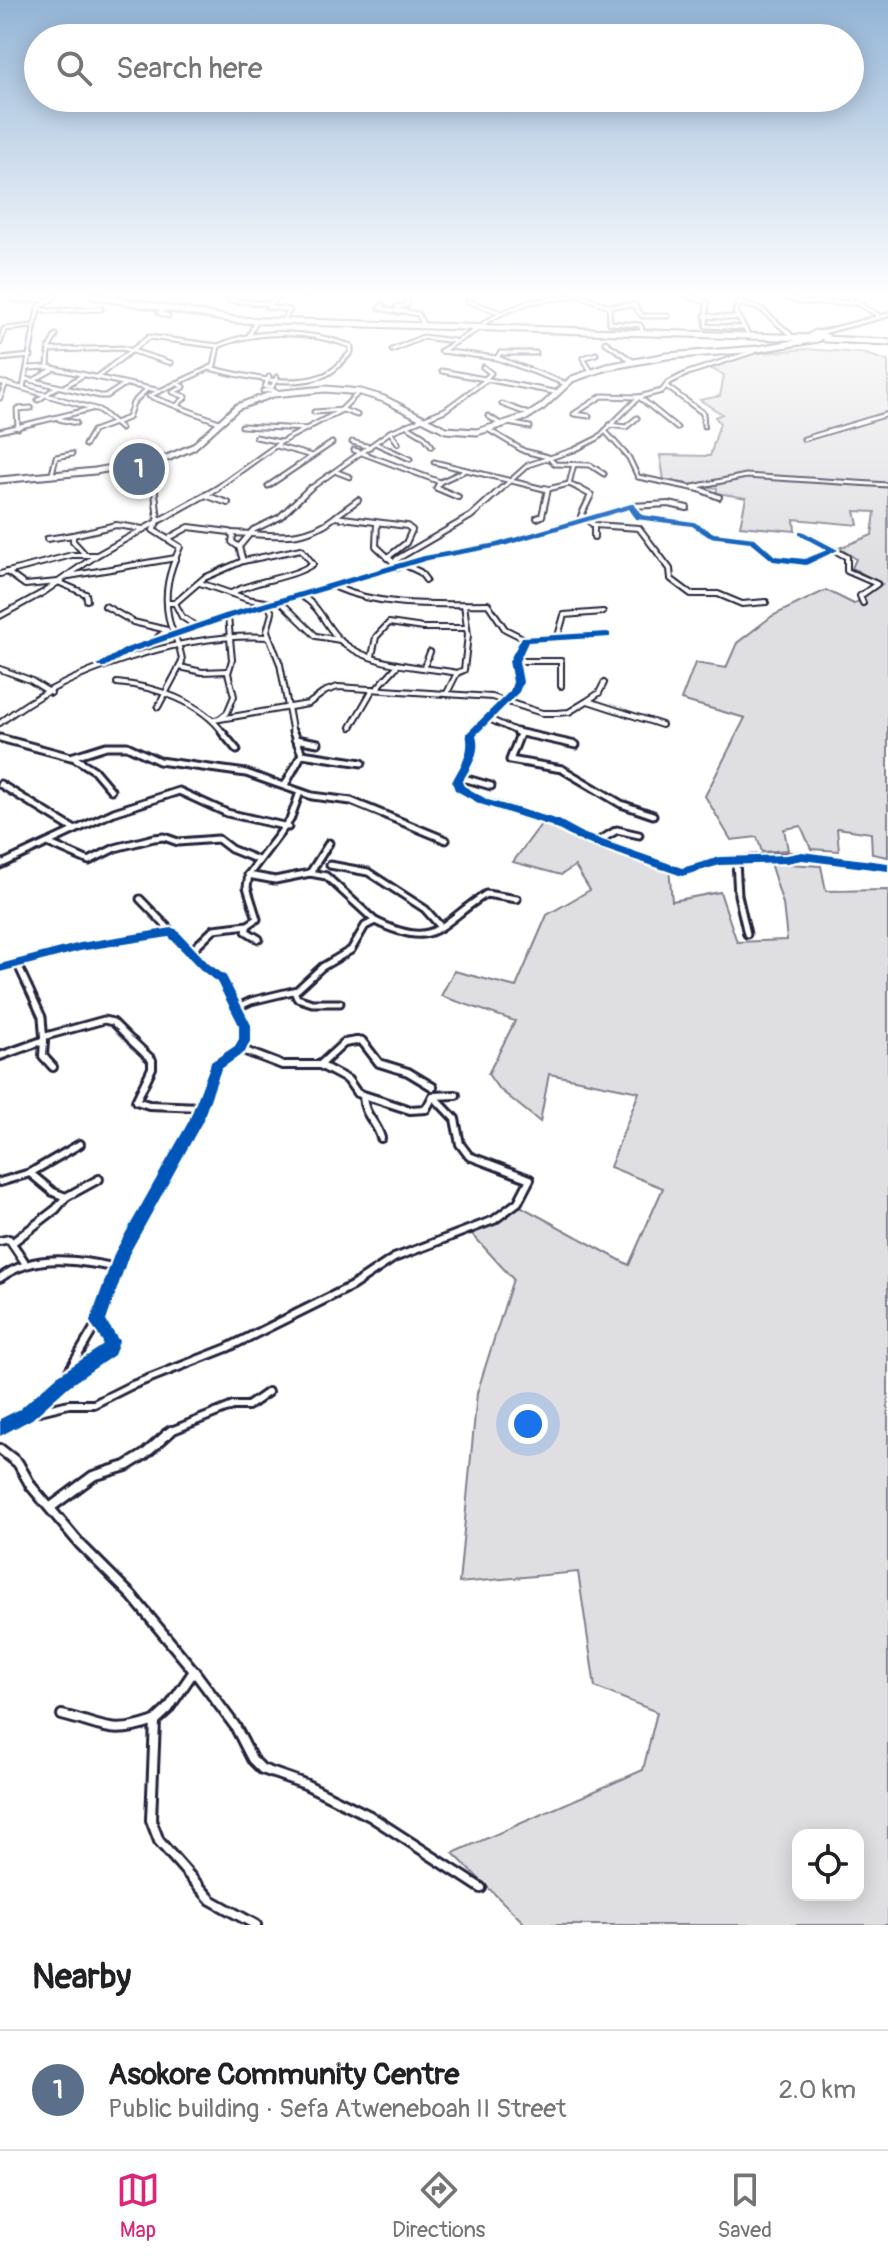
<!DOCTYPE html>
<meta charset="utf-8">
<style>
:root{--surface:#fff;--page:#f6f6f6;--text:#202124;--muted:#757577;--line:#e0e0e0;--accent:#db2777}
body{margin:0;font-family:Pangolin,sans-serif;background:var(--page);color:var(--text)}
.controls{position:absolute;right:24px;bottom:24px;display:grid;overflow:hidden;border-radius:16px;box-shadow:0 4px 20px #0003}
.controls button{width:72px;height:72px;display:grid;place-items:center;padding:0;border:0;border-bottom:2px solid var(--line);background:var(--surface);color:var(--text);font:40px sans-serif}
.you{position:absolute;left:528px;top:1424px;width:28px;height:28px;margin:-20px;border:6px solid #fff;border-radius:50%;background:#1a73e8;box-shadow:0 0 0 12px #1a73e833}
.badge{display:grid;place-items:center;width:52px;height:52px;border-radius:50%;background:var(--accent);color:#fff;font-size:26px;font-weight:700}
.pin{position:absolute;translate:-50% -50%;border:4px solid #fff;box-shadow:0 2px 8px #0006}
.list{margin:0;padding:0;list-style:none}
h2{display:flex;justify-content:space-between;align-items:center;height:104px;margin:0;padding:0 32px;font-size:34px}
h2 small{font-size:26px;font-weight:400;color:var(--muted)}
.list li{display:grid;grid-template-columns:52px 1fr auto;gap:24px;align-items:center;box-sizing:border-box;height:120px;padding:0 32px;border-top:2px solid var(--line)}
.list b{display:block;font-size:30px;white-space:nowrap}
.list p{margin:0;font-size:26px;white-space:nowrap;color:var(--muted)}
.list em{font-size:26px;font-style:normal;color:var(--muted)}
.icon{flex:none;width:44px;height:44px;fill:none;stroke:currentColor;stroke-width:2;stroke-linecap:round;stroke-linejoin:round}
.map{position:relative;flex:none;width:888px;height:1925px;overflow:hidden}
.search{position:absolute;background:var(--surface);box-shadow:0 4px 20px #0003;left:24px;right:24px;top:24px;height:88px;display:flex;align-items:center;gap:20px;box-sizing:border-box;padding:0 28px;border-radius:44px;color:var(--muted);font-size:30px}
.sheet{height:224px;background:var(--surface)}
nav{display:flex;justify-content:space-around;align-items:center;box-sizing:border-box;height:112px;border-top:2px solid var(--line);background:var(--surface);font-size:22px;color:var(--muted)}
nav a{display:grid;justify-items:center;gap:4px}
nav .on{color:var(--accent)}
.map>svg:first-child{display:block}
.green{fill:#dfdfe2;stroke:#80808e;stroke-width:2;fill-rule:evenodd}
.lines{fill:none;stroke-linecap:round;stroke-linejoin:round}
.minor-far4-casing{stroke:#22223b;stroke-width:7}
.minor-far3-casing{stroke:#22223b;stroke-width:8}
.minor-far2-casing{stroke:#22223b;stroke-width:11}
.minor-far1-casing{stroke:#22223b;stroke-width:12}
.minor-casing{stroke:#22223b;stroke-width:14}
.primary-casing{stroke:#22223b;stroke-width:9}
.trunk-casing{stroke:#22223b;stroke-width:9}
.minor-far4{stroke:#fff;stroke-width:3}
.minor-far3{stroke:#fff;stroke-width:4}
.minor-far2{stroke:#fff;stroke-width:5}
.minor-far1{stroke:#fff;stroke-width:6}
.minor{stroke:#fff;stroke-width:8}
.primary{stroke:#fff;stroke-width:5}
.trunk{stroke:#fff;stroke-width:5}
.cycleway-casing{stroke:#fff;stroke-width:5}
.cycleway{fill:#0057b8;fill-rule:evenodd}
</style>
<div class="map">
<svg width="888" height="1925" viewBox="0 0 888 1925">
<rect width="100%" height="100%" fill="#fff"/>
<filter id="ink" filterUnits="userSpaceOnUse"><feTurbulence type="fractalNoise" baseFrequency=".0125" numOctaves="2"/><feDisplacementMap in="SourceGraphic" scale="16" xChannelSelector="R" yChannelSelector="G"/><feConvolveMatrix kernelMatrix="1 2 1 2 8 2 1 2 1" color-interpolation-filters="sRGB"/></filter>
<g filter="url(#ink)">
<g class="green">
<polygon points="806,349 862,353 888,361 888,857 872,854 871,833 837,828 839,851 811,849 801,826 784,829 788,850 762,852 757,837 731,840 705,796 745,718 681,700 695,663 726,668 737,643 772,616 826,590 854,604 882,584 852,568 856,559 839,548 872,535 875,512 855,511 858,525 794,519 795,531 740,526 746,498 717,493 717,488 664,480 660,455 710,456 720,423 715,417 722,414 700,400 720,396 724,375 710,368 752,354"/>
<path d="M545,819L578,836L669,868L672,901L720,892L737,942L787,940L783,904L770,863L821,866L826,891L888,890V1925H526L453,1853L643,1770L657,1712L595,1687L578,1572L459,1583L477,1393L513,1279L472,1234L511,1201L629,1265L663,1188L610,1167L639,1092L549,1074L540,1122L498,1088L488,1074L515,1021L441,996L454,971L516,987L547,915L590,890L575,866L561,875L513,862ZM798,1835H858V1895H798Z"/>
</g>
<g class="lines">
<defs>
<g id="minor-far4">
<polyline points="279,296 267,307 290,310 283,320"/>
<polyline points="407,296 407,305 397,307 398,310 418,314 423,324"/>
<polyline points="581,296 609,306 634,305 642,316 668,316"/>
<polyline points="687,296 707,302 706,326 744,328"/>
<polyline points="742,296 735,312 747,332"/>
<polyline points="782,296 802,302 855,303"/>
<polyline points="845,296 878,315"/>
<polyline points="16,297 13,300 47,300"/>
<polyline points="300,298 304,296"/>
<polyline points="228,300 269,304"/>
<polyline points="467,301 502,313 530,302 574,296"/>
<polyline points="738,303 761,309 790,334"/>
<polyline points="383,305 380,308 399,312"/>
<polyline points="609,306 610,323 640,325 642,329"/>
<polyline points="38,308 48,311 101,309"/>
<polyline points="163,310 159,313 168,316"/>
<polyline points="705,316 738,318"/>
<polyline points="484,323 502,313"/>
<polyline points="819,333 888,315"/>
<polyline points="249,336 256,321"/>
<polyline points="605,342 634,362"/>
<polyline points="0,343 4,329 33,326"/>
<polyline points="49,350 123,348 171,363"/>
<polyline points="392,350 423,337 454,341"/>
<polyline points="441,351 497,358 564,383"/>
<polyline points="441,351 478,329"/>
<polyline points="497,358 500,353 536,353"/>
<polyline points="0,359 31,356"/>
<polyline points="48,367 49,348 56,335"/>
<polyline points="483,367 491,373 485,379"/>
<polyline points="28,368 48,367 156,390"/>
<path d="M209,368C243,376 288,388 322,376C334,372 343,361 351,352V346C310,331 259,328 218,346"/>
<polyline points="442,371 554,392"/>
<polyline points="591,371 583,358 596,354"/>
<polyline points="97,377 149,337 218,346 214,366 149,396 219,422"/>
<polyline points="269,377 265,387 272,387 277,377"/>
<polyline points="26,379 100,396 107,396 125,384"/>
<polyline points="34,380 52,370"/>
<polyline points="0,382 99,410 121,429"/>
<polyline points="176,383 184,387 173,392 186,397 176,406"/>
<polyline points="64,387 83,375"/>
<polyline points="667,387 703,413 704,426"/>
<polyline points="23,388 38,308 56,296"/>
<polyline points="263,391 273,390 279,394"/>
<polyline points="0,398 6,383"/>
<polyline points="38,400 57,387"/>
<polyline points="502,404 529,414"/>
<polyline points="314,412 343,410 357,415"/>
<polyline points="488,416 502,425"/>
<polyline points="589,416 574,414 602,396 639,397 677,428"/>
<polyline points="59,419 76,423"/>
<polyline points="508,423 530,427"/>
<polyline points="406,425 424,436 432,446"/>
<polyline points="610,425 626,427 637,418"/>
<polyline points="242,426 308,429"/>
<polyline points="18,428 17,409 31,408"/>
<polyline points="489,430 524,451 548,457 555,464 590,465 604,474"/>
<polyline points="0,431 91,409"/>
<polyline points="605,431 629,458 638,477 702,490"/>
<polyline points="390,432 398,443"/>
<polyline points="256,437 280,442"/>
<polyline points="804,439 888,414"/>
<polyline points="352,442 370,447"/>
<polyline points="377,444 410,459"/>
<polyline points="85,445 93,431 128,418 133,403 147,389"/>
<polyline points="276,446 312,456"/>
<polyline points="354,450 440,482 464,471"/>
<polyline points="434,462 548,490"/>
<polyline points="574,464 569,484 582,490"/>
<polyline points="124,465 132,479 152,490"/>
<polyline points="337,472 350,477"/>
<polyline points="52,474 56,457 72,454"/>
<polyline points="440,482 436,488 442,490"/>
<polyline points="268,486 332,443"/>
<polyline points="693,487 746,476 888,485"/>
<polyline points="548,489 569,484"/>
<polyline points="214,490 281,442 340,411 359,392"/>
<polyline points="308,490 390,432 445,410 486,380"/>
<polyline points="500,490 528,465 574,450 598,438 639,397 662,391 668,383 688,373 755,351"/>
</g>
<g id="minor-far3">
<path d="M149,488L155,492L158,521L153,530L180,547C169,572 163,592 169,620C172,634 182,647 182,662L158,707"/>
<polyline points="437,488 458,497"/>
<polyline points="578,488 591,495 581,516 594,525 594,537"/>
<polyline points="697,488 719,497"/>
<polyline points="205,495 228,503"/>
<polyline points="632,506 669,504 687,508"/>
<polyline points="336,516 358,500"/>
<polyline points="537,518 542,516 548,489 545,488"/>
<polyline points="377,523 376,546 394,563"/>
<polyline points="594,525 639,528 670,569 671,579 691,594 718,594 742,604 766,602"/>
<path d="M232,533C272,534 303,543 335,517L407,526L412,530L406,543L387,558"/>
<polyline points="169,538 189,527 229,532 233,536 232,542 239,547"/>
<polyline points="47,539 73,535"/>
<polyline points="834,550 847,557 847,571 877,584 860,596 863,603"/>
<polyline points="84,553 73,541 73,535 116,525 143,529"/>
<polyline points="407,566 420,572 426,580"/>
<polyline points="398,568 394,563 397,559 471,516 502,488"/>
<polyline points="7,572 25,585 58,582 86,594 87,600"/>
<polyline points="0,574 72,555 96,555"/>
<polyline points="69,576 176,558"/>
<polyline points="200,583 247,599 271,603"/>
<path d="M335,587C382,608 438,604 488,604L505,629L525,639"/>
<path d="M231,593C257,579 288,580 313,564L301,549L243,561"/>
<path d="M301,596C322,607 325,628 342,642C373,667 420,666 457,673L464,670L468,635L464,604"/>
<polyline points="281,602 316,636 340,640"/>
<polyline points="168,603 175,603 204,578 243,561 239,547 253,530 280,517 310,488"/>
<polyline points="175,603 182,617 196,626"/>
<polyline points="268,604 272,613 267,631 280,664 293,734"/>
<polyline points="105,606 133,622 167,630 158,637"/>
<polyline points="0,616 44,592 97,555 218,488"/>
<polyline points="558,636 564,615 603,612"/>
<polyline points="372,656 376,637 389,623 423,628 467,628"/>
<polyline points="514,661 561,661 561,686"/>
<polyline points="102,665 129,650 228,616 427,558 497,545 631,506 639,517 694,524 712,535 752,540 773,558 806,562 834,550 802,533"/>
<polyline points="180,667 202,672 228,671"/>
<polyline points="424,667 430,652"/>
<polyline points="0,669 30,680 51,693"/>
<path d="M117,683C154,686 202,702 224,734"/>
<polyline points="378,687 398,665"/>
<polyline points="447,693 457,673"/>
<polyline points="588,701 662,725"/>
<polyline points="487,718 522,734"/>
<polyline points="219,719 227,713 234,696 228,673 232,660 228,616"/>
<polyline points="214,720 308,704 326,691 338,687 492,697 542,713 557,713 569,712 587,701 599,693 604,683"/>
<path d="M0,723C65,670 186,632 269,637"/>
<polyline points="351,727 373,689"/>
<polyline points="471,734 514,692 518,682 514,661 525,639 607,635"/>
</g>
<g id="minor-far2">
<polyline points="222,732 237,750"/>
<polyline points="473,732 472,753 457,782 459,788 484,802 555,823 581,837 682,872 720,861 802,856 888,867"/>
<polyline points="517,732 576,745"/>
<polyline points="520,734 510,760 562,769 621,804 653,815"/>
<polyline points="0,738 71,757 106,746 127,746 159,761 246,773 312,796 351,801 446,840"/>
<polyline points="295,739 318,743"/>
<polyline points="302,754 362,763"/>
<polyline points="73,757 94,770 111,790"/>
<polyline points="460,777 491,786"/>
<polyline points="0,784 75,830"/>
<polyline points="285,785 302,754 293,732"/>
<polyline points="597,842 617,830 639,835"/>
<polyline points="50,844 89,861 115,848 154,838 164,837 178,842 218,839 231,849 258,860"/>
<polyline points="736,861 738,895 747,934"/>
<polyline points="0,865 114,812 179,791 227,813 288,827"/>
<polyline points="330,865 368,872 425,909 441,927"/>
<polyline points="310,873 329,843"/>
<polyline points="140,899 172,932"/>
<path d="M375,921C436,951 437,925 486,894L517,899"/>
<polyline points="248,925 246,931 259,939"/>
<polyline points="191,951 214,929 248,925 257,919 247,887 249,874 290,820 300,792"/>
<polyline points="17,963 42,1017 44,1043"/>
<polyline points="0,968 80,947 172,932 205,967 222,979 245,1025 243,1043"/>
<polyline points="294,991 297,998 312,1003 340,1003"/>
<polyline points="236,1008 251,1001 297,990 322,967 351,950 365,926 375,921 326,876 310,873 275,880 248,875"/>
<polyline points="40,1043 46,1036 104,1020 113,1022 134,1043"/>
<polyline points="345,1043 361,1040 363,1043"/>
</g>
<g id="minor-far1">
<polyline points="44,1041 43,1056 53,1067"/>
<polyline points="132,1041 152,1060 152,1068 136,1101 149,1105 201,1107"/>
<polyline points="362,1041 379,1063 408,1072 433,1087"/>
<polyline points="240,1049 282,1065 320,1065 348,1080 357,1093 410,1110 426,1109 433,1096 456,1095"/>
<polyline points="0,1056 42,1041"/>
<polyline points="320,1065 344,1043 357,1041"/>
<path d="M363,1096C364,1117 376,1120 381,1138"/>
<polyline points="30,1173 53,1192 66,1197 99,1179"/>
<polyline points="0,1182 30,1173 80,1144"/>
<polyline points="0,1241 9,1239 24,1261"/>
<polyline points="13,1242 56,1209 66,1197"/>
<path d="M0,1278C36,1252 77,1260 118,1268"/>
<polyline points="64,1379 97,1323"/>
<polyline points="27,1414 69,1404 94,1404 130,1386 227,1348 352,1286 394,1258 494,1220 518,1202 530,1179 469,1156 460,1144 455,1119 433,1096"/>
<polyline points="0,1428 26,1414 63,1381 109,1350 111,1341 98,1322 122,1252 195,1122 216,1066 240,1049 244,1041"/>
<polyline points="166,1433 233,1406 248,1406 268,1392"/>
</g>
<g id="minor">
<polyline points="0,1449 18,1463 31,1486 80,1544 132,1596 194,1671 235,1726 252,1759 262,1769 305,1784 370,1816 481,1888"/>
<polyline points="51,1507 93,1476 126,1466 144,1455 171,1431"/>
<polyline points="194,1671 168,1709 155,1721 151,1820 159,1841 211,1900 256,1925"/>
<path d="M62,1715C105,1725 109,1737 155,1721"/>
</g>
<polyline id="primary" points="0,480 95,471 167,458 193,447 237,407 273,394 325,389 361,392 384,399 446,430 477,432 526,417 542,407 572,379 607,367 667,356 758,349 818,339"/>
<g id="trunk">
<polyline points="93,296 236,320 813,338"/>
<polygon points="816,333 827,337 811,336"/>
<polyline points="825,339 888,342"/>
</g>
</defs>
<use href="#minor-far4" class="minor-far4-casing"/>
<use href="#minor-far3" class="minor-far3-casing"/>
<use href="#minor-far2" class="minor-far2-casing"/>
<use href="#minor-far1" class="minor-far1-casing"/>
<use href="#minor" class="minor-casing"/>
<use href="#primary" class="primary-casing"/>
<use href="#trunk" class="trunk-casing"/>
<use href="#minor-far4" class="minor-far4"/>
<use href="#minor-far3" class="minor-far3"/>
<use href="#minor-far2" class="minor-far2"/>
<use href="#minor-far1" class="minor-far1"/>
<use href="#minor" class="minor"/>
<use href="#primary" class="primary"/>
<use href="#trunk" class="trunk"/>
<defs>
<g id="cycleway">
<polygon points="631,504 634,504 642,515 694,522 714,533 755,538 775,556 805,559 827,550 799,535 799,531 802,531 838,550 806,565 773,561 750,542 709,537 692,526 636,519 629,509 500,547 428,560 231,618 132,652 105,667 99,667 97,665 126,648 225,614 424,556 496,543"/>
<path d="M607,632L610,633V637L528,642L519,661L523,682L519,692L476,735C481,753 471,766 462,782L464,786L488,800L559,820L585,834L682,868L720,857L787,855L802,852L888,863V871L802,860L787,863L720,865L682,876L577,840L551,826L480,804L455,790L452,782C460,766 471,753 466,734L510,691L513,682L509,661L522,637Z"/>
<polygon points="172,928 176,929 209,964 226,976 251,1025 251,1039 245,1052 221,1069 202,1122 129,1254 106,1321 119,1341 114,1355 69,1386 32,1419 0,1436 0,1419 20,1409 57,1376 102,1346 103,1342 90,1322 115,1252 189,1121 210,1066 211,1062 235,1046 239,1039 239,1025 217,982 201,970 169,937 80,951 0,972 0,964 80,943"/>
</g>
</defs>
<use href="#cycleway" class="cycleway-casing"/>
<use href="#cycleway" class="cycleway"/>
</g>
</g>
<linearGradient id="sky" x2="0" y2="1"><stop stop-color="#93b4d6"/><stop offset="0.52" stop-color="#fff"/><stop offset="1" stop-color="#fff" stop-opacity="0"/></linearGradient>
<rect width="888" height="566" fill="url(#sky)"/>
</svg>
<div class="controls">
<button><svg class="icon" aria-label="locate" viewBox="0 0 24 24"><circle cx="12" cy="12" r="6"/><path d="M12 2v4M12 18v4M2 12h4M18 12h4"/></svg></button>
</div>
<div class="you"></div>
<div class="pin badge" style="left:139px;top:469px;background:#5c6f8a">1</div>
<div class="search"><svg class="icon" aria-label="search" viewBox="0 0 24 24"><circle cx="10" cy="10" r="6"/><path d="M15 15l6 6"/></svg>Search here</div>
</div>
<section class="sheet">
<h2>Nearby<small></small></h2>
<ul class="list">
<li><span class="badge" style="background:#5c6f8a">1</span><div><b>Asokore Community Centre</b><p>Public building · Sefa Atweneboah II Street</p></div><em>2.0 km</em></li>
</ul>
</section>
<nav>
<a class="on"><svg class="icon" aria-label="map" viewBox="0 0 24 24"><path d="M3 6l6-2 6 2 6-2v14l-6 2-6-2-6 2zM9 4v14M15 6v14"/></svg>Map</a>
<a><svg class="icon" aria-label="directions" viewBox="0 0 24 24"><path d="M12 3l9 9-9 9-9-9zM9 14v-3h6M13 9l2 2-2 2"/></svg>Directions</a>
<a><svg class="icon" aria-label="saved" viewBox="0 0 24 24"><path d="M7 4h10v16l-5-4-5 4z"/></svg>Saved</a>
</nav>
